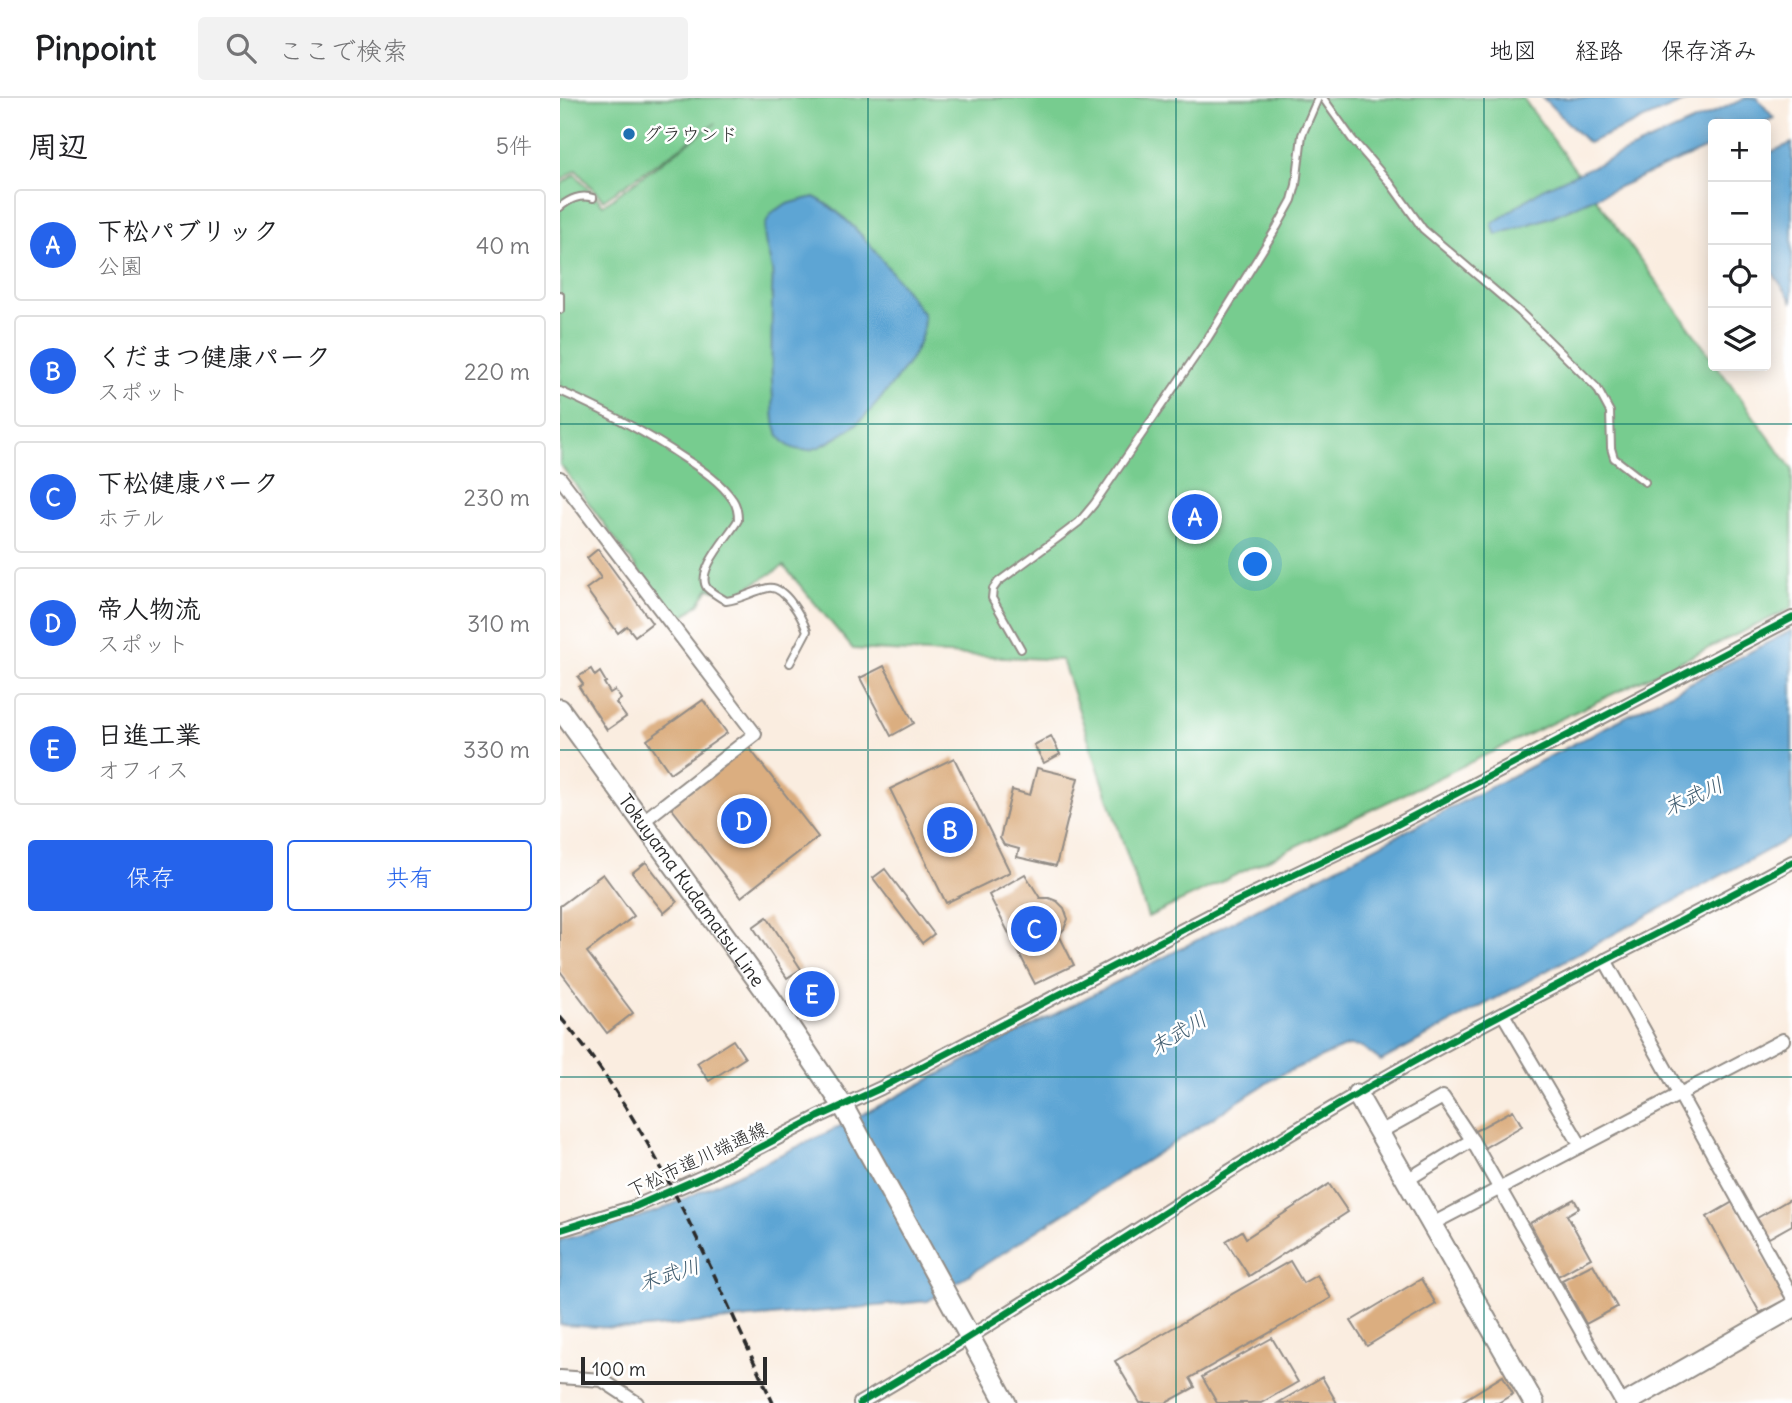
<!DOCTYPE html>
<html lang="ja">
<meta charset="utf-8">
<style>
:root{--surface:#fff;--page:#f2f2f2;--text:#202124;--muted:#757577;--line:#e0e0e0;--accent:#2563eb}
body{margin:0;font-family:Delius,"Klee One",sans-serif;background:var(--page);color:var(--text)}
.controls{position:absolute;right:21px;top:21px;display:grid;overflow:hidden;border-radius:7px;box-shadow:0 4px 18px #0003}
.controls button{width:63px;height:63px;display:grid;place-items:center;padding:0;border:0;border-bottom:2px solid var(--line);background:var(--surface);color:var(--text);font:35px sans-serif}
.scale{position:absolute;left:21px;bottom:18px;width:186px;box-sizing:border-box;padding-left:7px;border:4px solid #2b2b2b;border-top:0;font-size:19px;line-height:24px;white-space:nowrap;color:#2b2b2b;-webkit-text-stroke:5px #fff;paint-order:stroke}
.you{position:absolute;left:696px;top:467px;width:24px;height:24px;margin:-18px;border:5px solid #fff;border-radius:50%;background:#1a73e8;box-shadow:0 0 0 10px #1a73e833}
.badge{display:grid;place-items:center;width:46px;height:46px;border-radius:50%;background:var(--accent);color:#fff;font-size:23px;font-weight:700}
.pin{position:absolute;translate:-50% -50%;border:4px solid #fff;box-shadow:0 2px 7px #0006}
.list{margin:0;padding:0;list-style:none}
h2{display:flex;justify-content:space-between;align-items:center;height:91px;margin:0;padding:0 28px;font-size:30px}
h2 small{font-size:23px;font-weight:400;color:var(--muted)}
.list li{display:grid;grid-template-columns:46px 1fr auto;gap:21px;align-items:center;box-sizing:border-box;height:112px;margin:0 14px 14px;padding:0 14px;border:2px solid var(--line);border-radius:7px}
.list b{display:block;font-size:26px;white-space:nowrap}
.list p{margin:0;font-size:23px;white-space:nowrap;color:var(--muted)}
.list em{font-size:23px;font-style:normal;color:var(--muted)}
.actions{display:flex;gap:14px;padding:21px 28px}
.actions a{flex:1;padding:16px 0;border:2px solid var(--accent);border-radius:7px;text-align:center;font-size:24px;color:var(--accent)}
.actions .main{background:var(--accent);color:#fff}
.icon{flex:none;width:38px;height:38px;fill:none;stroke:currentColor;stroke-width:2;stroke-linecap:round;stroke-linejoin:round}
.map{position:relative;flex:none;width:1232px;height:1305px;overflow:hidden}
header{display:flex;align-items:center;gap:42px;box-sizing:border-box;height:98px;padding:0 35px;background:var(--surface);border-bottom:2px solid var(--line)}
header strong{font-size:33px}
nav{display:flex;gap:38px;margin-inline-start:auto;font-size:24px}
.search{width:490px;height:63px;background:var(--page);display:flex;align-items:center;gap:18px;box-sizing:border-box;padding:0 24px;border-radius:7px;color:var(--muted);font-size:26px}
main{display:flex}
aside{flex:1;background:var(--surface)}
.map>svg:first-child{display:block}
.green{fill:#77cc8f;stroke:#517c5d;stroke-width:2}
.water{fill:#5da5d4;stroke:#446880;stroke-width:2}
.building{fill:#dbae80}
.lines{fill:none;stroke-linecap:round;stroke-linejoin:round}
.lane-casing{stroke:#928c86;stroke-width:10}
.street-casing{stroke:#928c86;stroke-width:16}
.secondary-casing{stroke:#928c86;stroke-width:23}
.lane{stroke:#fff;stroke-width:6}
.street{stroke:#fff;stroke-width:12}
.secondary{stroke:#fff;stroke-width:19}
.rail{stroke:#2b2b2b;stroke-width:3.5;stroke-dasharray:10 5;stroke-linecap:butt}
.cycleway-casing{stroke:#fff;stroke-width:11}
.cycleway{stroke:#00873e;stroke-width:7}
.grid{fill:none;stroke:#0f766e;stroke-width:2;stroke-opacity:0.55}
.poi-dot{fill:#1f6fb2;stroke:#fff;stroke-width:2.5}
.labels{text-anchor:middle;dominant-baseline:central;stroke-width:5;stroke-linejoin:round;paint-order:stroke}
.poi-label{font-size:19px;fill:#2b2b2b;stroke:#fff;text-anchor:start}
.street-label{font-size:19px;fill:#2b2b2b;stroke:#fff}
.water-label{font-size:21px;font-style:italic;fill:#3f5c6f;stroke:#fff}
</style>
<header>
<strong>Pinpoint</strong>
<div class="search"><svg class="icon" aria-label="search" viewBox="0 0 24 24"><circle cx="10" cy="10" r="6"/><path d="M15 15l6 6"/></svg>ここで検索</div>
<nav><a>地図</a><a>経路</a><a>保存済み</a></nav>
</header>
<main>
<aside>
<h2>周辺<small>5件</small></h2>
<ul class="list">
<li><span class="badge">A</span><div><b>下松パブリック</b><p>公園</p></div><em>40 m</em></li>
<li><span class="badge">B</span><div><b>くだまつ健康パーク</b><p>スポット</p></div><em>220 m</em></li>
<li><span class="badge">C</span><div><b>下松健康パーク</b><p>ホテル</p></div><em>230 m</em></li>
<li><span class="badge">D</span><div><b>帝人物流</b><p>スポット</p></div><em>310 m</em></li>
<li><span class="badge">E</span><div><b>日進工業</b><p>オフィス</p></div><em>330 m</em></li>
</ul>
<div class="actions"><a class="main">保存</a><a>共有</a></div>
</aside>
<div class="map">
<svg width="1232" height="1305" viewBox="0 0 1232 1305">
<rect width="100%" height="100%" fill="#fff"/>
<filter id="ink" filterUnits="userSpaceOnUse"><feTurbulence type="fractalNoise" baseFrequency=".0143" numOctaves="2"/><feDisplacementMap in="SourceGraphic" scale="14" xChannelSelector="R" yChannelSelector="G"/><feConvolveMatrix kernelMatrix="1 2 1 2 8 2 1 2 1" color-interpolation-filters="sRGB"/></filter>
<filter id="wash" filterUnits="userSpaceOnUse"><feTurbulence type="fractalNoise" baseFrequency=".00686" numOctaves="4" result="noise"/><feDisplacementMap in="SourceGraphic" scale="28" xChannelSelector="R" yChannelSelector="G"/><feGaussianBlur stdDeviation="1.57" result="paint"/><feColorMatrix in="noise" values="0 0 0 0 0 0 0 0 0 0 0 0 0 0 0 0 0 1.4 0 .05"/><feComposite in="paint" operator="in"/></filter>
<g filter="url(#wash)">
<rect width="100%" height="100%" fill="#faede0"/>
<polygon class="green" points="0,0 963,0 1153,262 1153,268 1157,268 1232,371 1232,510 588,819 502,562 293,551 224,468 173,498 149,490 139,506 116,524 0,366 0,87 15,76 43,107 156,25 43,102 16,72 0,83"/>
<g class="water">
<polygon points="983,0 1133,0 1028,45"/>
<polygon points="1186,0 1197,0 1214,20 1199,26 1153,26 1153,47 991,119 936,137 932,126 982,91"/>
<polygon points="1232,45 1232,203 1206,165 1206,56"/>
<path d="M254,99C297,120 333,178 363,215C369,245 339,277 322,299C304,322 291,332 265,346C244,358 223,353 215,328C213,321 213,310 213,302C210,266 212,230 212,195C212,188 213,180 212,173C210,156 199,138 208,121C215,106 239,103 254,99Z"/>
<polygon points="1232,532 1232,739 821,963 802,949 787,948 718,978 368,1203 75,1231 0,1227 0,1142 43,1131 100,1112 261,1038"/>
</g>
<g id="blocks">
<g class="building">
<polygon points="38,451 92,525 75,538 67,528 58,535 26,491 41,480 27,460"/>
<polygon points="324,568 354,625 331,638 300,580"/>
<polygon points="31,571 35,578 40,574 46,584 44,585 50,595 55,592 61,601 56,605 66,619 47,632 19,589 23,586 18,579"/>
<polygon points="143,602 167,635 110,675 87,642"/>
<polygon points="491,638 500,656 484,665 474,647"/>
<polygon points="187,647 258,739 181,799 109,707"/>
<polygon points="394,660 450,774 386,805 330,691"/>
<polygon points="477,670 518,680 496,768 457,759 459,751 444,747 440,740 452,692 470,697"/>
<polygon points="86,764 117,804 104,815 72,775"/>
<polygon points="325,771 374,836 362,845 313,780"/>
<polygon points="43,776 74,818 27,854 73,915 47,935 0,873 0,808"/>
<polygon points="465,776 480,800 489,800 497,803 504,810 508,821 504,831 499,837 514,867 475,886 429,797"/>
<polygon points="207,819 241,871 227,880 193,829"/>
<polygon points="250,878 269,905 255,915 236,888"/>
<polygon points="173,942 185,960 149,983 137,965"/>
<polygon points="953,1012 962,1028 922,1051 913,1034"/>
<polygon points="769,1086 788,1114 689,1178 666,1143 682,1133 686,1140"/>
<polygon points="1232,1100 1232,1127 1209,1140 1197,1120"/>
<polygon points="1014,1101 1019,1110 1007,1117 1031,1160 998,1178 970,1125"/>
<polygon points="1173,1104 1226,1201 1200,1215 1147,1119"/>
<polygon points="730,1163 743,1185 757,1177 771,1200 630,1280 635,1289 606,1305 580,1305 555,1263"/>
<polygon points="1033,1166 1057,1209 1026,1226 1002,1182"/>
<polygon points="861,1181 876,1206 807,1248 791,1223"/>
<polygon points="712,1240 738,1284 701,1305 657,1305 642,1279"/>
<polygon points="943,1278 953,1296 938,1305 899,1305"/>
<polygon points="762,1279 777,1305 718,1305"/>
</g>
</g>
</g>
<g filter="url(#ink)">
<use href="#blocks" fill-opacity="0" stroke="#928c86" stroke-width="2"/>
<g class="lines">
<defs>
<g id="lane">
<polyline points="763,0 792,41 830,85 863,131 960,214 1037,290 1050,314 1051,350 1054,360 1085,384"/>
<path d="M0,109C10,101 20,96 33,100"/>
<polyline points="0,197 0,212"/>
<path d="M0,293C43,312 84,333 124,360C141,371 161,384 173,402C177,408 178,415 178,422C169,438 135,473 147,490C152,495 160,499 166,503C182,501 193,493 208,490C225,487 242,520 247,533L230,565"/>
<polyline points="461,551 432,500 433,491 438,484 498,440 519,424 534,406 648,240 717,129 732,102 736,87 742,37 758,0"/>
</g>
<g id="street">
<polyline points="0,380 195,636 82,724"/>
<polyline points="1045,862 1232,1198"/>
<polyline points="943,916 1021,1048"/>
<polyline points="820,1034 883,999 912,1042 1062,1305"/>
<polyline points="847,1082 912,1042"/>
<polyline points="872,1126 1223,942"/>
<polyline points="0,1132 74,1109 149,1076 258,1019 321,990 670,807 819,736 1232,520"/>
<polyline points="0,1279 42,1282 77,1305"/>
<path d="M300,1305C469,1207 628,1094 797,996C939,913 1088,843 1232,764"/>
</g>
<g id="secondary">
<path id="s1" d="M0,611L209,898L283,1008L446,1305"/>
<polyline points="797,996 974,1305"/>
<polyline points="1066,1305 1232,1210"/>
</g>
</defs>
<use href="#lane" class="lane-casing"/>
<use href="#street" class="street-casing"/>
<use href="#secondary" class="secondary-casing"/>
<use href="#lane" class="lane"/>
<use href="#street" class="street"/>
<use href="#secondary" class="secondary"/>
<path class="rail" d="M0,919C96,1031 151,1173 213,1305"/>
<defs>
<g id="cycleway">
<polyline points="0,1132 74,1109 149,1076 258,1019 321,990 670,807 819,736 1232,520"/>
<path d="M300,1305C469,1207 628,1094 797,996C939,913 1088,843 1232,764"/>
</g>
</defs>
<use href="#cycleway" class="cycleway-casing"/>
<use href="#cycleway" class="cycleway"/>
</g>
</g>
<path class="grid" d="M308,0V1305M616,0V1305M924,0V1305M0,326H1232M0,652H1232M0,979H1232"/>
<circle class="poi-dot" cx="69" cy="36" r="7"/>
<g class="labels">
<g class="poi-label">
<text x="83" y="36">グラウンド</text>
</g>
<g class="street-label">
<text stroke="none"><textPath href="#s1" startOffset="224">Tokuyama Kudamatsu Line</textPath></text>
<text transform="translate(137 1061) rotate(-25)">下松市道川端通線</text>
</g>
<g class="water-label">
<text transform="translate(1133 698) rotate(-24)">末武川</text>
<text transform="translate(618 935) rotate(-31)">末武川</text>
<text transform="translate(109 1176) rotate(-17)">末武川</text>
</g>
</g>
</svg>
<div class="controls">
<button>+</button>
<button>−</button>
<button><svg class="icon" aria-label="locate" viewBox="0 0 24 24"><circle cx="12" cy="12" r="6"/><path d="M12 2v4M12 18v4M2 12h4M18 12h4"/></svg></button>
<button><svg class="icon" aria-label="layers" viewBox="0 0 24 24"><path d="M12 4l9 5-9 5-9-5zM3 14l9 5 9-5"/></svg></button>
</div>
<div class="scale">100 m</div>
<div class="you"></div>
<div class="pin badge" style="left:635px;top:419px">A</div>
<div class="pin badge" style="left:390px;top:732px">B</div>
<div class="pin badge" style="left:474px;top:831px">C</div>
<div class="pin badge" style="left:184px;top:723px">D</div>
<div class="pin badge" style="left:252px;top:896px">E</div>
</div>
</main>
